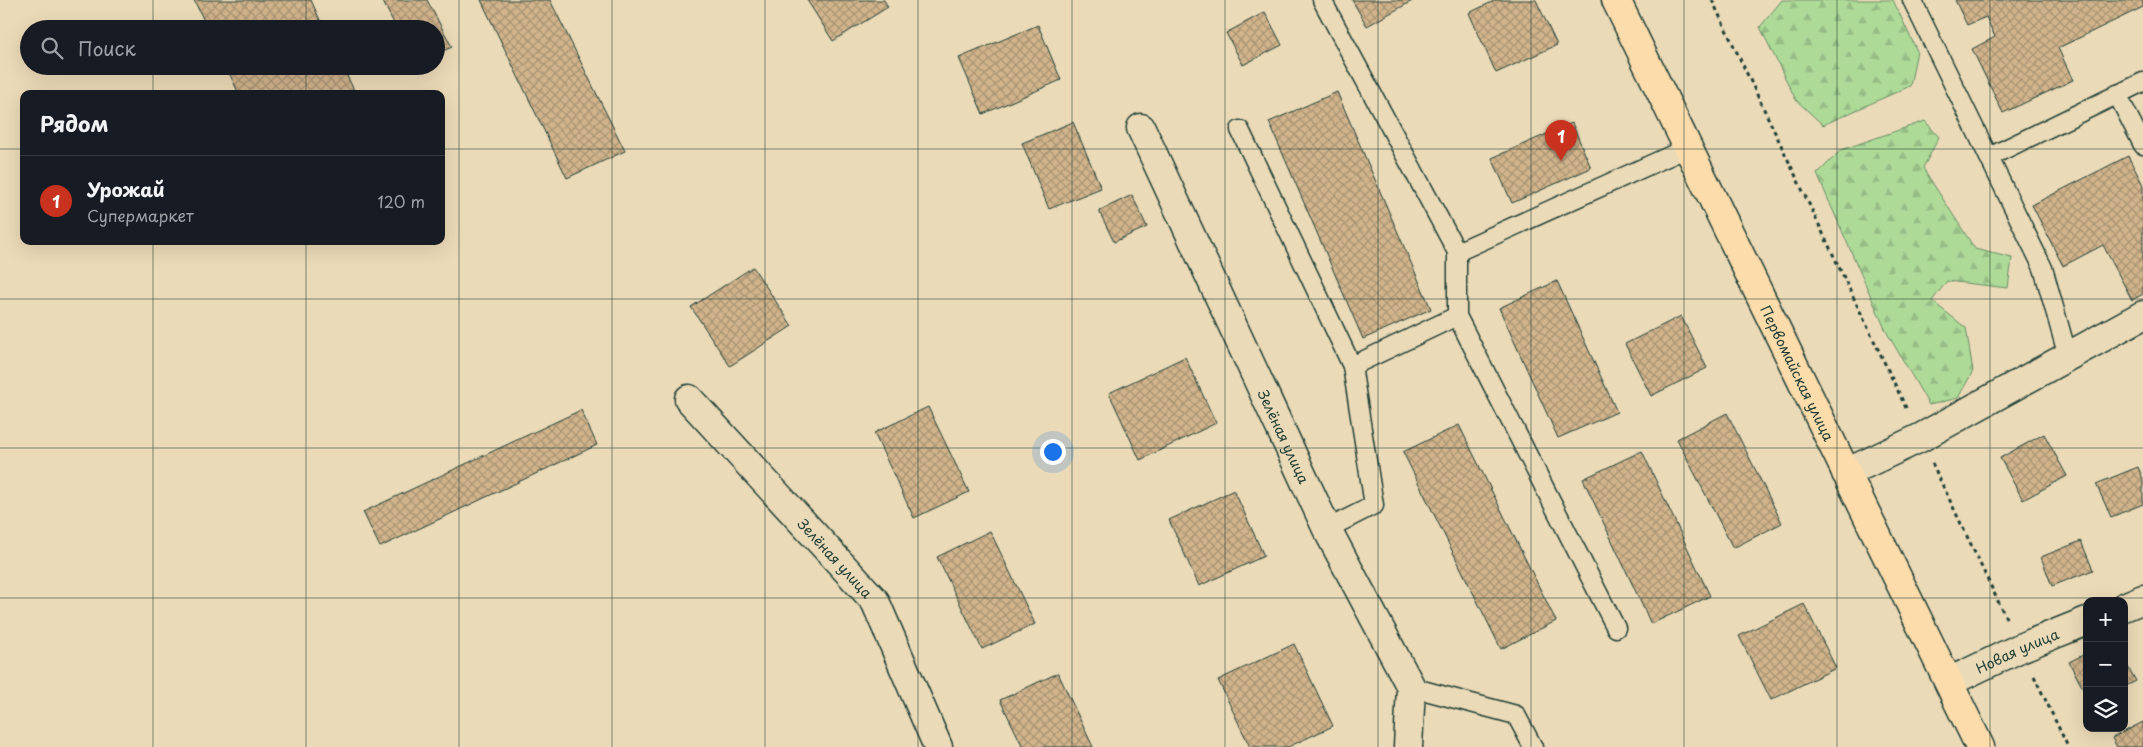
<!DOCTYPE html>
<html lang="ru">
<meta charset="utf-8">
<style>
:root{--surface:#171b24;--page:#242831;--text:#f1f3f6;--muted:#9ea1a6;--line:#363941;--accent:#c8321e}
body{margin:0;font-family:"Playpen Sans",sans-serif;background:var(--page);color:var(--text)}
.controls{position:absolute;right:15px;bottom:15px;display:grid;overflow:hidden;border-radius:10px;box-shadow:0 5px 20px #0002}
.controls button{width:45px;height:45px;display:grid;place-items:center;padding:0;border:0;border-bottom:1px solid var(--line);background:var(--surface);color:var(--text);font:25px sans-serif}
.you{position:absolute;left:1052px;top:451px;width:18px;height:18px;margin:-12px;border:4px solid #fff;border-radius:50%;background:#1a73e8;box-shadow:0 0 0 8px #1a73e833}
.badge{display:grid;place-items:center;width:32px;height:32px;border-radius:50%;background:var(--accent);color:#fff;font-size:16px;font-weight:700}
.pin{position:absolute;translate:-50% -41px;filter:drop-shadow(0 1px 2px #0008)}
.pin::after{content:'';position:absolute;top:26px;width:18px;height:15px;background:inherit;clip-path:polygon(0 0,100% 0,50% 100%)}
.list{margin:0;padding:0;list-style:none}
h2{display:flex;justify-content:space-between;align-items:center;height:65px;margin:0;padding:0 20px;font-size:21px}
h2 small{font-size:16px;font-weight:400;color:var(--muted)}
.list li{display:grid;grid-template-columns:32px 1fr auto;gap:15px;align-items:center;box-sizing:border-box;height:90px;padding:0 20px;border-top:1px solid var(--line)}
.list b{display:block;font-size:19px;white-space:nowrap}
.list p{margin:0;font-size:16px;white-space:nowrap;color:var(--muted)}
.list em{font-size:16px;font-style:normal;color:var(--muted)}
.icon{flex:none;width:28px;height:28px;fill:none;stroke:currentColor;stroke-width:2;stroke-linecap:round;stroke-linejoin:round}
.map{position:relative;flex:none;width:2143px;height:747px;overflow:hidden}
.search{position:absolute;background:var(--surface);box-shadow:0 5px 20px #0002;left:20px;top:20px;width:425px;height:55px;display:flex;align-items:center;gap:12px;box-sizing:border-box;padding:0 18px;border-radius:28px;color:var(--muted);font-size:19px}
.panel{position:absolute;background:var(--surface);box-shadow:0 5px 20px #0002;left:20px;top:90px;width:425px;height:155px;border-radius:10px}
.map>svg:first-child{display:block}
.forest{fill:url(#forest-firs);stroke:#668c66}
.building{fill:url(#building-cross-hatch);stroke:#1f3d34}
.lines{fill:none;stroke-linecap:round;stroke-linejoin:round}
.lane-casing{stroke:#1f3d34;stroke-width:21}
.street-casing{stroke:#1f3d34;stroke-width:31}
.primary-casing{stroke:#1f3d34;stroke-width:31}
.path{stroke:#1f3d34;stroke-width:3;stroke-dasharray:4 4;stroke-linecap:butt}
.lane{stroke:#ebdab7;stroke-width:18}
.street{stroke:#ebdab7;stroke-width:28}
.primary{stroke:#fddcac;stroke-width:28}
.grid{fill:none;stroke:#1f3d34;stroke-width:1;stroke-opacity:0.55}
.labels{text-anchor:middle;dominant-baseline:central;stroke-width:5;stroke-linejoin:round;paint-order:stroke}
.street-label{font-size:14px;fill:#1f3d34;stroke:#ebdab7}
</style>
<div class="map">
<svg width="2143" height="747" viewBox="0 0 2143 747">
<defs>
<pattern id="forest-firs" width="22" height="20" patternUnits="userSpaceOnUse" patternTransform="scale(1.25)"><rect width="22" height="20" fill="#aeda98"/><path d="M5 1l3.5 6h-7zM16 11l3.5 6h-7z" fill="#95bc84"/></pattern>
<pattern id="building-cross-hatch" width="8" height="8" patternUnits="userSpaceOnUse" patternTransform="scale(1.25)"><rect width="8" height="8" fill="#d1b48c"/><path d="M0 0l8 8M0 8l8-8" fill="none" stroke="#a99473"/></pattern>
</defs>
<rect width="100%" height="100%" fill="#ebdab7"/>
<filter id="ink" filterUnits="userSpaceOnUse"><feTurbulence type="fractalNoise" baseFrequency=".02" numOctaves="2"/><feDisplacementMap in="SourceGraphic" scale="10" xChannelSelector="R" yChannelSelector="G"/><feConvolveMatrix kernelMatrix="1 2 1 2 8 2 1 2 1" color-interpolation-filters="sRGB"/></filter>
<g filter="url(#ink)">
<g class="forest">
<polygon points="1782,0 1893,0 1917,51 1910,86 1823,125 1796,100 1760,27"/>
<polygon points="1925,121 1939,137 1923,168 1975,249 2012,258 2008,288 1947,281 1932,301 1966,328 1973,371 1958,398 1929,405 1886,331 1817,174 1841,150"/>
</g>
<g class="building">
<polygon points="194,0 311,0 324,29 208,29"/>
<polygon points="382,0 427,0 452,47 436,54 436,29 397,29"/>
<polygon points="481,0 550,0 625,151 567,178"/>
<polygon points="807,0 884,0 888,7 833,41"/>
<polygon points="1352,0 1414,0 1367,26"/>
<polygon points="1496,0 1536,0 1557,45 1496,73 1469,13"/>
<polygon points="1955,0 2143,0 2143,7 2058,48 2073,80 2003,113 1972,49 1995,37 1986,17 1967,25"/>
<polygon points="1265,12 1282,45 1243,65 1226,33"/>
<polygon points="1038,25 1061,80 983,114 959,58"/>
<polygon points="226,66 342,66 356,94 239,94"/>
<polygon points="1337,92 1431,309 1363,339 1269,122"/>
<polygon points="1073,122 1101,188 1049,209 1022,143"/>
<polygon points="1572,123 1591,168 1512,203 1492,158"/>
<polygon points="2128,156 2143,185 2143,294 2132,300 2103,245 2063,266 2032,205"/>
<polygon points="1132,195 1147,227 1114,242 1099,211"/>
<polygon points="753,267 792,326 730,366 691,307"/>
<polygon points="1557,281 1617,412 1558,438 1499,308"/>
<polygon points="1681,316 1707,368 1651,396 1625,344"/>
<polygon points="1185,357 1216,423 1140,460 1109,393"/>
<polygon points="928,407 969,492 914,518 874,433"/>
<polygon points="581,410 597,445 380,547 363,512"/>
<polygon points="1727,413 1782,523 1733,548 1677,439"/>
<polygon points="1459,425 1556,621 1501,649 1403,452"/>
<polygon points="2044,434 2067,476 2023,500 2000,458"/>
<polygon points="1642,451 1710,596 1651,624 1583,479"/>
<polygon points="2138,467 2143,479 2143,504 2111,517 2096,484"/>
<polygon points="1234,490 1264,556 1199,586 1169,520"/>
<polygon points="990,531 1035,624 982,649 937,557"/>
<polygon points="2081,541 2093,570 2052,586 2041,557"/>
<polygon points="1804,604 1836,668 1771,700 1739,636"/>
<polygon points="1294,644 1333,726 1288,747 1250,747 1218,680"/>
<polygon points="2087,653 2087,696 2069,662"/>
<polygon points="2124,660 2136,681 2124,687"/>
<polygon points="1058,673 1093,747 1023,747 1000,700"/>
<polygon points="2143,722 2143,747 2117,747 2112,738"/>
</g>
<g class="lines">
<defs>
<g id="lane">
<polyline points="1322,0 1457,252 1457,316 1616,628"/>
<polyline points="1912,0 2043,268 2068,357"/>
<polyline points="2117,94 2143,145"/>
<polyline points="1240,130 1352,366 1374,505 1327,529"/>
<polyline points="1989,157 2143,82"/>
<polyline points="1457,252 1687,148"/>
<polyline points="1352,366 1457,316"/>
<polyline points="1411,687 1516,715 1533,747"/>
</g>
<g id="street">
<path id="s1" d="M1141,128L1327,529L1411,687L1408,747"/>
<path id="s2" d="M689,399L875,601L938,747"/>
<polyline points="1846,473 1920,438 2143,315"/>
<polyline points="2124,607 2143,599"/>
<path id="s3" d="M1949,682L2020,648L2087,621"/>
</g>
<g id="primary">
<path id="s4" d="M1616,0L1980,747"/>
</g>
</defs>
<use href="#lane" class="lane-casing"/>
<use href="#street" class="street-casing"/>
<use href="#primary" class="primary-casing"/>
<g class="path">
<polyline points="1712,0 1907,410"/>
<polyline points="1932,463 2007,620"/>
<polyline points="2034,676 2068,747"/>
</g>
<use href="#lane" class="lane"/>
<use href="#street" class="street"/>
<use href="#primary" class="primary"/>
</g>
</g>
<path class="grid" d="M153,0V29M306,0V29M459,0V747M612,0V747M765,0V747M918,0V747M1072,0V747M1225,0V747M1378,0V747M1531,0V747M1684,0V747M1837,0V747M1990,0V747M153,66V94M306,66V94M0,149H24M441,149H2143M153,241V747M306,241V747M0,299H2143M0,448H2143M0,598H2143"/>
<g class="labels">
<g class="street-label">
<text stroke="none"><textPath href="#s4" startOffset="415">Первомайская улица</textPath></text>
<text stroke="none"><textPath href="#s1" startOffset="340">Зелёная улица</textPath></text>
<text stroke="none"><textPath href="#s2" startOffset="216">Зелёная улица</textPath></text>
<text stroke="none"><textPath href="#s3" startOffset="75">Новая улица</textPath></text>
</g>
</g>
</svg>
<div class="controls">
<button>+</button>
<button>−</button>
<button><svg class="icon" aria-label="layers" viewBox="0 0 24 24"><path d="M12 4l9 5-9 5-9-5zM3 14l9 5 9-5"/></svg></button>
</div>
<div class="you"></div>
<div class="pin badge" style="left:1561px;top:161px">1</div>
<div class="search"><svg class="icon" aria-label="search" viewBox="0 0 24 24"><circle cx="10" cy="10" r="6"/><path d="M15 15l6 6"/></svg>Поиск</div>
<section class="panel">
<h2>Рядом<small></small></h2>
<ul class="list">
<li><span class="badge">1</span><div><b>Урожай</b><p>Супермаркет</p></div><em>120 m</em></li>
</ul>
</section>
</div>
